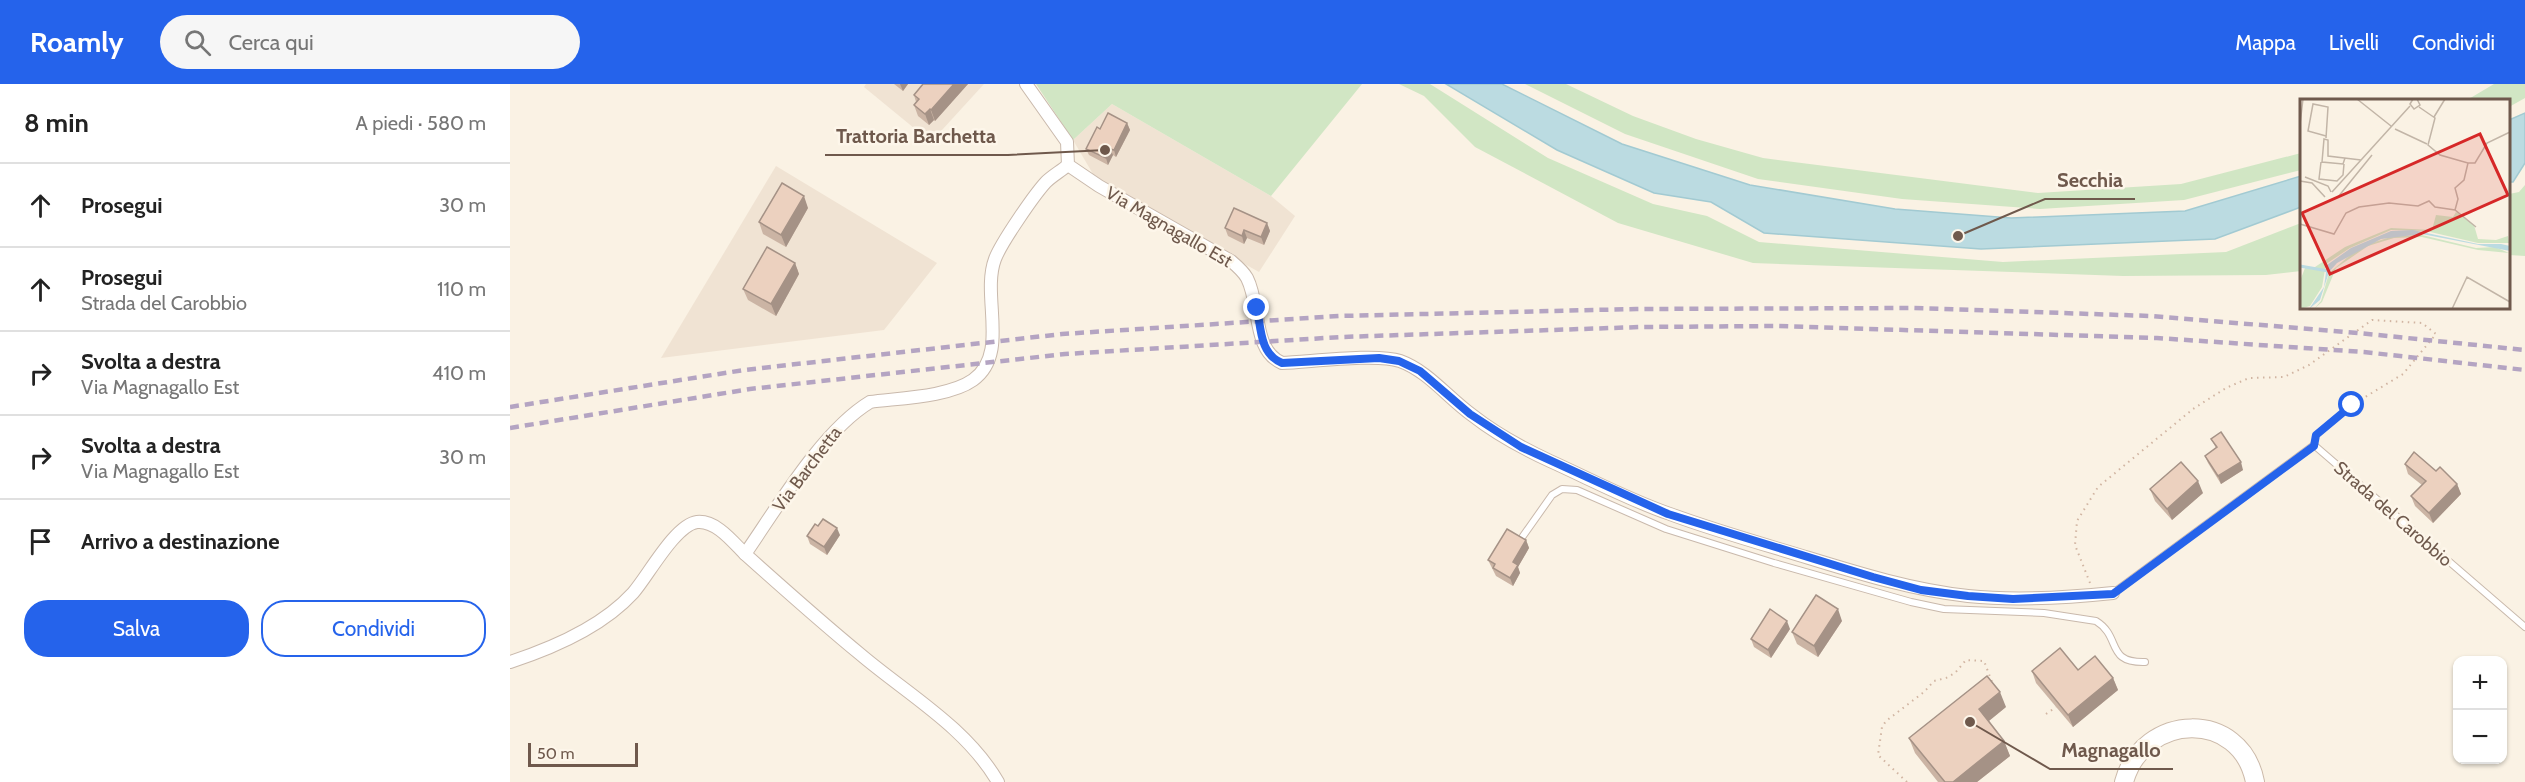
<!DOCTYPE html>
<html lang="it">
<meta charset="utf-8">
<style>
:root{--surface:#fff;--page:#f6f6f6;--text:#222;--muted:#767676;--line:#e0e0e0;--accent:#2563eb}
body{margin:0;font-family:Cabin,sans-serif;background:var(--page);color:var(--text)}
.controls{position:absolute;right:18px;bottom:18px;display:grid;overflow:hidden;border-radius:12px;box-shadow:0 2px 4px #0004}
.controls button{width:54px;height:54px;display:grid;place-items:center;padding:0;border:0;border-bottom:2px solid var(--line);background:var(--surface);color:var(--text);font:30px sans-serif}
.scale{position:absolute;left:18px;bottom:15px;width:110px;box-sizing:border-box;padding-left:6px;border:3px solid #6f594c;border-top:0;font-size:16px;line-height:21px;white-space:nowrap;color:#6f594c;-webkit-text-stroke:4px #fdf6ea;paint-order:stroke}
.stop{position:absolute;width:18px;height:18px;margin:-14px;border:4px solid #2563eb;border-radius:50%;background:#fff}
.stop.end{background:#2563eb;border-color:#fff;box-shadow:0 2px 6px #0008}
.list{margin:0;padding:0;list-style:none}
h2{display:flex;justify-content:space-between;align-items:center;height:78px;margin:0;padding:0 24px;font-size:26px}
h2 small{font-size:20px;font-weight:400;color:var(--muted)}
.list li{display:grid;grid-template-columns:39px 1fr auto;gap:18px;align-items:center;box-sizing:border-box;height:84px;padding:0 24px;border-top:2px solid var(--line)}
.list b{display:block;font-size:22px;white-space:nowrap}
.list p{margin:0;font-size:20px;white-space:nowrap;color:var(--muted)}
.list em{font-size:20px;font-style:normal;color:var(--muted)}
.actions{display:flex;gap:12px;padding:18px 24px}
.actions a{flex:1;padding:14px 0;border:2px solid var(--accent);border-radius:24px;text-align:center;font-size:21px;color:var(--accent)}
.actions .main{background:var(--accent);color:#fff}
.icon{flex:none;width:33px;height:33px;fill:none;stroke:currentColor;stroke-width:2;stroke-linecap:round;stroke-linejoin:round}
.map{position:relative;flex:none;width:2015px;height:698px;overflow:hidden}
header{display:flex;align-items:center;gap:36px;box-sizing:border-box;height:84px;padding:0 30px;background:var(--accent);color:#fff}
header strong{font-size:28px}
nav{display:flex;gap:33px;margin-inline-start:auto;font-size:21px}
.search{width:420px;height:54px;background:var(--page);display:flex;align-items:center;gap:15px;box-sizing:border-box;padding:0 21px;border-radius:33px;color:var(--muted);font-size:22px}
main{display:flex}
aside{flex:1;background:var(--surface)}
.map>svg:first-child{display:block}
.residential{fill:#f0e3d3}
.green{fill:#d1e6c4}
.water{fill:#bbdbe1;stroke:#a2cad2;stroke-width:1.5}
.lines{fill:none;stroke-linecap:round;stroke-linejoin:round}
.service-casing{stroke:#c9b9ac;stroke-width:8}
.minor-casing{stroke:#c9b9ac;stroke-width:14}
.secondary-casing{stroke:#ccbaaa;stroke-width:20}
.path{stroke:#d1b5a2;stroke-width:2;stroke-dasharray:1.5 4.5;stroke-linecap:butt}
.service{stroke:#fff;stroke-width:6}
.minor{stroke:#fff;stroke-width:12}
.secondary{stroke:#fff;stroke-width:18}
.rail{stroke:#b4a4c2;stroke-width:4.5;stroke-dasharray:9 6;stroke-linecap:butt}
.wall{fill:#cbb4a4}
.shaded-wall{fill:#a59286}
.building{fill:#ecd1bf;stroke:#a59286;stroke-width:1.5}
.route{stroke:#2563eb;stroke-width:8}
.labels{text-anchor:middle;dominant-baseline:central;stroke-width:5;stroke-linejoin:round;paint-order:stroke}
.street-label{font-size:18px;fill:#6f594c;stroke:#fdf6ea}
.inset-river{fill:none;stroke:#bbdbe1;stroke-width:3}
.inset-road{fill:none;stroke:#c2b5a7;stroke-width:1.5}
.view{fill:#d62828;fill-opacity:0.15;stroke:#d62828;stroke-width:3}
.inset-edge{fill:none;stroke:#6f594c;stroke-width:3}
.leader{fill:none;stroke:#6f594c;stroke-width:2}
.callout-dot{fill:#6f594c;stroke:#fdf6ea;stroke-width:2}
.callout-label{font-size:20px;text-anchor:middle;font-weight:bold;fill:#6f594c;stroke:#fdf6ea;stroke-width:5;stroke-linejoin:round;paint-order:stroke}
</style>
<header>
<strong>Roamly</strong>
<div class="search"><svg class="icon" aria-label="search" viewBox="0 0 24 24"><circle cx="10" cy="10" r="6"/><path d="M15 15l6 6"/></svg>Cerca qui</div>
<nav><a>Mappa</a><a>Livelli</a><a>Condividi</a></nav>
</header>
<main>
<aside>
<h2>8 min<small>A piedi · 580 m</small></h2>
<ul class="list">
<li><svg class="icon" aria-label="ahead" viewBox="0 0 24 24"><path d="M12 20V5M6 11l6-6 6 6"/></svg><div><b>Prosegui</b></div><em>30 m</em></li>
<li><svg class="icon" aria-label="ahead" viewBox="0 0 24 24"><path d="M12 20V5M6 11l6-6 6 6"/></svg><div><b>Prosegui</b><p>Strada del Carobbio</p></div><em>110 m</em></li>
<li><svg class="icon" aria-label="right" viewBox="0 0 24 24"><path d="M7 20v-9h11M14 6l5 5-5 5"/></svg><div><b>Svolta a destra</b><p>Via Magnagallo Est</p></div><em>410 m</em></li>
<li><svg class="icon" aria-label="right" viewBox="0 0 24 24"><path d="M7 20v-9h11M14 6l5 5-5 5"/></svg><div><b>Svolta a destra</b><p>Via Magnagallo Est</p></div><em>30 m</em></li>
<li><svg class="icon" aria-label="arrive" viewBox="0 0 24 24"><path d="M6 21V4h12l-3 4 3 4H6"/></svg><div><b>Arrivo a destinazione</b></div></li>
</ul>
<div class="actions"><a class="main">Salva</a><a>Condividi</a></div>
</aside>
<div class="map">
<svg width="2015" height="698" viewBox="0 0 2015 698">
<rect width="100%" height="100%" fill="#faf2e4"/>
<g class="residential">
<polygon points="356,0 474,0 421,58 354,3"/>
<polygon points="602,20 761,112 785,132 749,188 631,122 583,90 563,56"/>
<polygon points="266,82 427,179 374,246 151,274"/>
</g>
<g class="green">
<polygon points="526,0 852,0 761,112 602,20 563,56"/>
<polygon points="889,0 920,0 1038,74 1143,120 1197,132 1249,158 1493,178 1716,168 1791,139 1791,187 1756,191 1613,192 1243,179 1108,139 965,63 914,12"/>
<polygon points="1015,0 1056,0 1123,32 1186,55 1253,74 1528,109 1671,100 1791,69 1791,86 1674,116 1530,125 1392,115 1248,95 1115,50"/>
<polygon points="1984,0 2015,0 2015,14 1999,23 1998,16 1957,16"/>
<polygon points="2015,101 2015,172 1999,171 1999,110 2009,108"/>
</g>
<g class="water">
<polygon points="936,0 992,0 1112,60 1240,101 1385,125 1501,134 1675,127 1791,92 1791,123 1705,155 1471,165 1254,149 1201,118 1144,109 1047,66"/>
<polygon points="2015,29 2015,79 2003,98 1999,98 1999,36"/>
</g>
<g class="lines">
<defs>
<g id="service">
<path d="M1013,452L1042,411L1052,405L1067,406L1156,445L1264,479L1401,518L1434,525L1534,529L1586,537C1612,553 1595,579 1635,578"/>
<polyline points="1603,509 1804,361 2015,543"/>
</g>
<g id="minor">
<path d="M516,0L557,58L558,81L589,102L721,177C727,182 733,187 737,194C751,221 742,266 772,279C800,278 866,269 890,277C918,287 938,314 962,331C986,350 1012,364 1040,377C1080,395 1119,416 1160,430C1206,447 1253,460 1299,474C1351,490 1403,506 1458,512C1506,517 1555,514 1603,509"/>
<path d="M0,578C43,564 92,543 123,509C138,492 165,441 187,438C206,436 223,458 235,470"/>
<path d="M488,698C456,643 397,610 350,570C311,538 273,504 235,470C267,424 312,347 360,318C389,314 439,313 463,296C500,270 471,212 485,175C491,159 524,111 536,98C542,92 551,87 558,81"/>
</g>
<path id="secondary" d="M1614,698C1633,628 1731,625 1745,698"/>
</defs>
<use href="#service" class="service-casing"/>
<use href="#minor" class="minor-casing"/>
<use href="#secondary" class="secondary-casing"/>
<g class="path">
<polyline points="1580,499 1565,461 1567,437 1588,403 1683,325 1716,304 1739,294 1774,293 1799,281 1862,236 1912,239 1926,250 1893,290 1842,321 1807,350"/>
<polyline points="1536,630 1546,623"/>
<polyline points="1397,698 1368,671 1372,643 1376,637 1414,608 1424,597 1436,594 1445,589 1456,576 1474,577 1482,598"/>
</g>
<use href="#service" class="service"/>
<use href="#minor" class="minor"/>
<use href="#secondary" class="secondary"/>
<g class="rail">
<polyline points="0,323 234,286 552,250 829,232 1126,225 1404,224 1641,232 1848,249 2015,266"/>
<polyline points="0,344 240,305 555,270 831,253 1131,243 1267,242 1647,254 1854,268 2015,286"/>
</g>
</g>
<g class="wall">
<polygon points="384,0 398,0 393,7"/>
<polygon points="413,0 458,0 425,37 424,36 419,41 408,32 404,21 406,18 404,11"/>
<polygon points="617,39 620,46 606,73 603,71 598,81 579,71 576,65 590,45"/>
<polygon points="298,124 276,163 253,150 249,138"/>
<polygon points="757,139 760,147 754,161 737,154 734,160 718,152 715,144"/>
<polygon points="285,179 289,190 266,232 238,216 233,205"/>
<polygon points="1701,355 1733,386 1711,400 1698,379 1695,372 1706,364"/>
<polygon points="1895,380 1926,387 1947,400 1951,410 1923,439 1905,422 1901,412 1912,401 1898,390"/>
<polygon points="1640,405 1693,409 1662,436 1645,417"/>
<polygon points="330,451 317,471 300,460 297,452"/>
<polygon points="1016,456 1019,464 1008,483 1010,489 1003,502 986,492 978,476"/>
<polygon points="1332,537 1308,573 1287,560 1282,548"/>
<polygon points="1280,545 1261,574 1244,563 1241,555"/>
<polygon points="1568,586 1603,594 1608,606 1563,643 1526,599 1522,587"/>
<polygon points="1496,623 1479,637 1494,657 1500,672 1467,698 1428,698 1405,669 1399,654"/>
</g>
<g class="shaded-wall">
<polygon points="390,0 398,0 393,7"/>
<polygon points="444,0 458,0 425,37 421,26"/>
<polygon points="420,25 424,36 419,41 415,30"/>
<polygon points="617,39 620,46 606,73 604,66"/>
<polygon points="600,65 603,71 598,81 596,74"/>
<polygon points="294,112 298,124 276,163 271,151"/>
<polygon points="757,139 760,147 754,161 751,153"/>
<polygon points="734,146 737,154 734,160 732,152"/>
<polygon points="285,179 289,190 266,232 261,220"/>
<polygon points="1731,378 1733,386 1711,400 1708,392"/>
<polygon points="1688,397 1693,409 1662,436 1657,425"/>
<polygon points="1947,400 1951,410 1923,439 1919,429"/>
<polygon points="327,444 330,451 317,471 314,463"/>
<polygon points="1016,456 1019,464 1008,483 1010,489 1003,502 1000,494 1003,478"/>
<polygon points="1328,525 1332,537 1308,573 1304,562"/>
<polygon points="1277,537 1280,545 1261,574 1258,566"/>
<polygon points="1603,594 1608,606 1563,643 1558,631"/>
<polygon points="1490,608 1496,623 1475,640 1469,625"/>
<polygon points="1494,657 1500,672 1467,698 1443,698"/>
</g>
<g class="building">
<polygon points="413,0 444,0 421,26 420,25 415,30 404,21 409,15 404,11"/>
<polygon points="598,29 617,39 604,66 600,65 596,74 576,65 587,43 590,45"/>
<polygon points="272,99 294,112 271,151 249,138"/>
<polygon points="724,124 757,139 751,153 734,146 732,152 715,144"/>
<polygon points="257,163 285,179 261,220 233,205"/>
<polygon points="1711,348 1731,378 1708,392 1695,372 1707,363 1701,355"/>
<polygon points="1904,368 1926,387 1930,383 1947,400 1919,429 1901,412 1916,397 1895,380"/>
<polygon points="1671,378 1688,397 1657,425 1640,405"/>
<polygon points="313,435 327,444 314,463 297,452 305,440 308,442"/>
<polygon points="997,445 1016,456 1003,478 1008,481 1000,494 983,484 985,480 978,476"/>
<polygon points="1306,511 1328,525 1304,562 1282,548"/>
<polygon points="1260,525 1277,537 1258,566 1241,555"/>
<polygon points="1550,564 1568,586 1585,572 1603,594 1558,631 1522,587"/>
<polygon points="1477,592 1490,608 1469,625 1494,657 1443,698 1435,698 1399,654"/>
</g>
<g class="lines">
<path class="route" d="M747,224C751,245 750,270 772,279L869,274L889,277L910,287L960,330L1011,363L1158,430L1363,493L1411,506L1458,512L1503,515L1603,510L1804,362L1806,351L1842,321"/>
</g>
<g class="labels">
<g class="street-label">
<text transform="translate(659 143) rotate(30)">Via Magnagallo Est</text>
<text transform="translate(297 385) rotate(-53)">Via Barchetta</text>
<text transform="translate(1883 430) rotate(41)">Strada del Carobbio</text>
</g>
</g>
<g transform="translate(1790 15)">
<rect width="210" height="210" fill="#faf2e4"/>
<path d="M156,113L174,126L178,140L196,141L208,137L209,144H178L126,132L91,131L50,149L26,165L22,188L10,207L0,210V182L5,169L12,170L45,148L91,129L132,131L136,116L153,118ZM122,136L176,149L195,148L209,154L178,151L122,138L94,139L68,147L36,169L22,203L14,210L21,202L29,174L55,152L68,145L94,137Z" fill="#d1e6c4"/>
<path d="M91,132L113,131L178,145H201L210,147V152L122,135L81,140L37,164L29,173L20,201L9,210L24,188L27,166L51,149Z" fill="#bbdbe1"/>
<path class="inset-river" d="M0,167L28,172"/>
<path class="inset-road" d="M57,0L91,27M113,0L110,5L114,10L120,6L117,0M119,8L135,19L128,46L140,56L168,64L164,81L155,89L158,100L155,111M134,18L145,0M0,25L3,0M95,30L127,45M26,39L28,8L13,5L8,32L26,37M45,59L43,65L22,63L24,40L28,41V57L61,61M21,63L19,80L37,82L43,76L44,65M168,64H175L187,44L210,33M5,78L28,87L31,93M0,82L12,84L25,98M32,93L110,7M38,98L72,56M0,125L34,135L46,114L59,108L89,104L118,107L129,102L135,108L155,111L176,128M152,210L167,178L210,203"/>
<path class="view" d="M180,35L208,96L30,175L2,114Z"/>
<rect width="210" height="210" class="inset-edge"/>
</g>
<path class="leader" d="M595 66L498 71H315M1448 152L1535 115H1625M1460 638L1540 685H1663"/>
<g class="callout-dot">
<circle cx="595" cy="66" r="6"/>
<circle cx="1448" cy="152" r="6"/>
<circle cx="1460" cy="638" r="6"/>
</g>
<g class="callout-label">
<text x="406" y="59">Trattoria Barchetta</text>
<text x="1580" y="103">Secchia</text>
<text x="1601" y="673">Magnagallo</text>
</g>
</svg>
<div class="controls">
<button>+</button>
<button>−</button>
</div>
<div class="scale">50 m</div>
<div class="stop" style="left:1842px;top:321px"></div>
<div class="stop end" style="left:747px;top:224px"></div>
</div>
</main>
